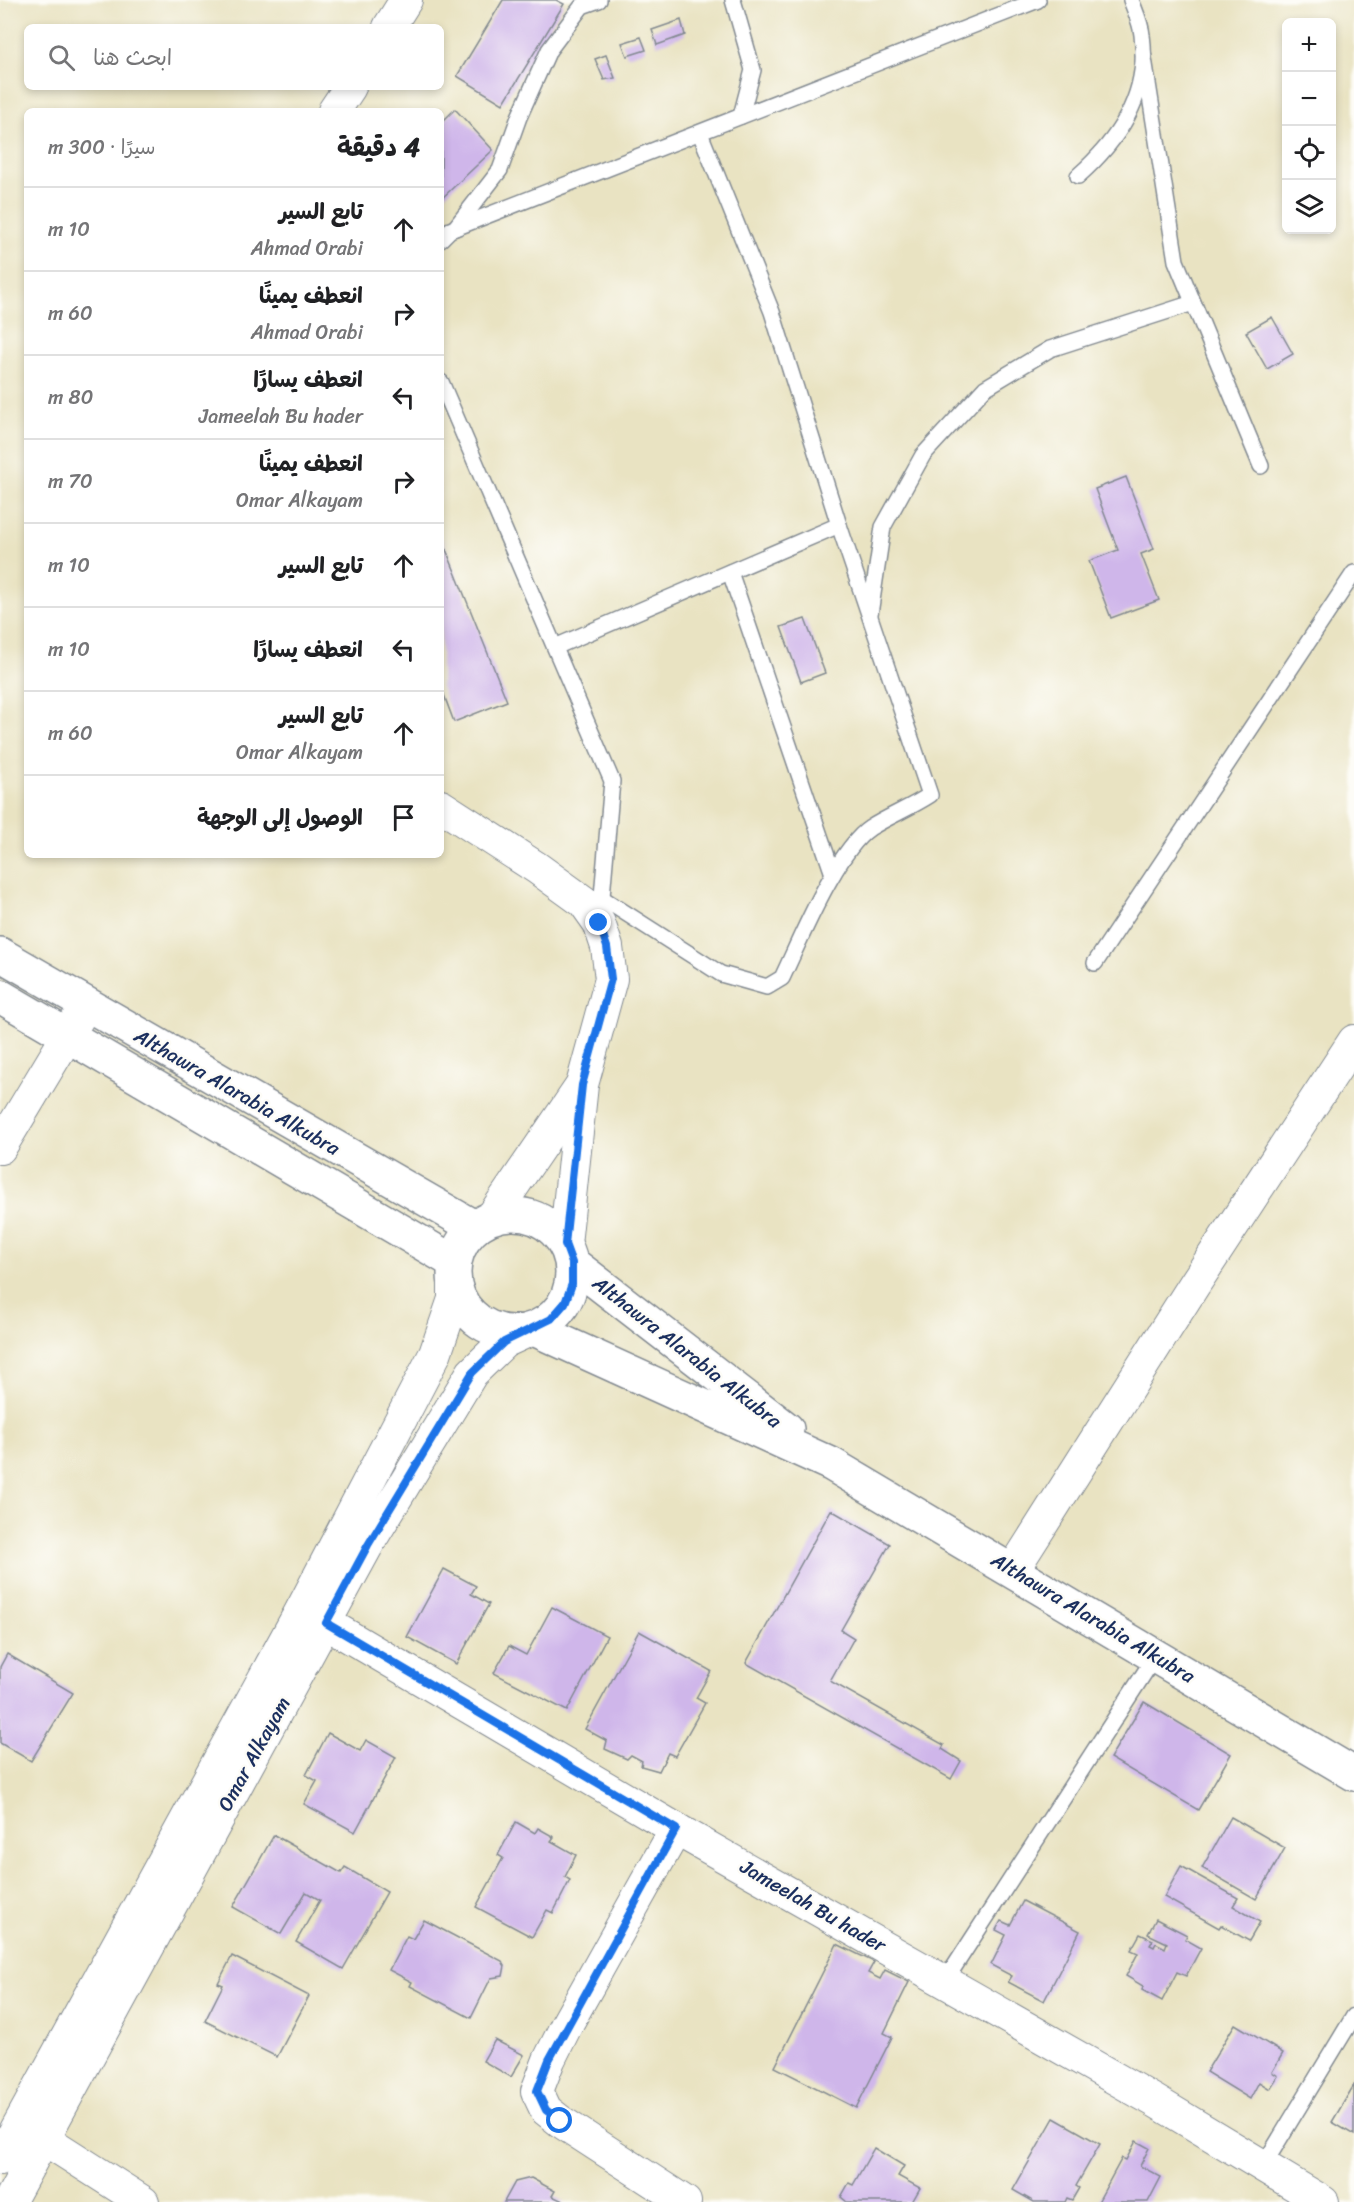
<!DOCTYPE html>
<html lang="ar">
<meta charset="utf-8">
<style>
:root{--surface:#fff;--page:#f2f2f2;--text:#202124;--muted:#757577;--line:#e0e0e0}
body{margin:0;font-family:Sriracha,"Playpen Sans Arabic",sans-serif;background:var(--page);color:var(--text);direction:rtl}
.controls{position:absolute;right:18px;top:18px;display:grid;overflow:hidden;border-radius:9px;box-shadow:0 3px 9px #0003}
.controls button{width:54px;height:54px;display:grid;place-items:center;padding:0;border:0;border-bottom:2px solid var(--line);background:var(--surface);color:var(--text);font:30px sans-serif}
.stop{position:absolute;width:18px;height:18px;margin:-14px;border:4px solid #1a73e8;border-radius:50%;background:#fff}
.stop.end{background:#1a73e8;border-color:#fff;box-shadow:0 2px 6px #0008}
.list{margin:0;padding:0;list-style:none}
h2{display:flex;justify-content:space-between;align-items:center;height:78px;margin:0;padding:0 24px;font-size:26px}
h2 small{font-size:20px;font-weight:400;color:var(--muted)}
.list li{display:grid;grid-template-columns:39px 1fr auto;gap:18px;align-items:center;box-sizing:border-box;height:84px;padding:0 24px;border-top:2px solid var(--line)}
.list b{display:block;font-size:22px;white-space:nowrap}
.list p{margin:0;font-size:20px;white-space:nowrap;color:var(--muted)}
.list em{font-size:20px;font-style:normal;color:var(--muted)}
.icon{flex:none;width:33px;height:33px;fill:none;stroke:currentColor;stroke-width:2;stroke-linecap:round;stroke-linejoin:round}
.map{position:relative;flex:none;width:1354px;height:2202px;overflow:hidden;direction:ltr}
.search{position:absolute;background:var(--surface);box-shadow:0 3px 9px #0003;left:24px;top:24px;width:420px;height:66px;display:flex;align-items:center;gap:15px;box-sizing:border-box;padding:0 21px;border-radius:9px;color:var(--muted);font-size:22px}
.panel{position:absolute;background:var(--surface);box-shadow:0 3px 9px #0003;left:24px;top:108px;width:420px;height:750px;border-radius:9px;direction:rtl}
.map>svg:first-child{display:block}
.building{fill:#cfb6ea}
.lines{fill:none;stroke-linecap:round;stroke-linejoin:round}
.lane-casing{stroke:#828990;stroke-width:18}
.street-casing{stroke:#828990;stroke-width:34}
.secondary-casing{stroke:#828990;stroke-width:36}
.lane{stroke:#fff;stroke-width:15}
.street{stroke:#fff;stroke-width:32}
.secondary{stroke:#fff;stroke-width:33}
.route{stroke:#1a73e8;stroke-width:8}
.labels{text-anchor:middle;dominant-baseline:central;stroke-width:5;stroke-linejoin:round;paint-order:stroke}
.street-label{font-size:20px;fill:#1b2f5e;stroke:#fdfcf7}
</style>
<div class="map">
<svg width="1354" height="2202" viewBox="0 0 1354 2202">
<rect width="100%" height="100%" fill="#fdfcf7"/>
<filter id="ink" filterUnits="userSpaceOnUse"><feTurbulence type="fractalNoise" baseFrequency=".0167" numOctaves="2"/><feDisplacementMap in="SourceGraphic" scale="12" xChannelSelector="R" yChannelSelector="G"/><feConvolveMatrix kernelMatrix="1 2 1 2 8 2 1 2 1" color-interpolation-filters="sRGB"/></filter>
<filter id="wash" filterUnits="userSpaceOnUse"><feTurbulence type="fractalNoise" baseFrequency=".008" numOctaves="4" result="noise"/><feDisplacementMap in="SourceGraphic" scale="24" xChannelSelector="R" yChannelSelector="G"/><feGaussianBlur stdDeviation="1.35" result="paint"/><feColorMatrix in="noise" values="0 0 0 0 0 0 0 0 0 0 0 0 0 0 0 0 0 1.4 0 .05"/><feComposite in="paint" operator="in"/></filter>
<g filter="url(#wash)">
<rect width="100%" height="100%" fill="#e9e3c2"/>
<g id="blocks">
<g class="building">
<polygon points="503,0 556,0 564,4 503,104 457,76"/>
<polygon points="681,20 685,35 657,45 652,30"/>
<polygon points="641,37 646,50 627,56 622,43"/>
<polygon points="606,55 615,78 604,80 595,59"/>
<polygon points="455,109 493,150 441,199 441,123"/>
<polygon points="1272,317 1293,354 1267,369 1246,332"/>
<polygon points="1126,477 1154,549 1141,554 1159,600 1111,618 1089,561 1118,550 1095,489"/>
<polygon points="441,537 507,701 454,722 441,687"/>
<polygon points="805,619 825,673 801,682 781,627"/>
<polygon points="831,1510 890,1544 841,1630 854,1638 830,1681 944,1745 942,1749 961,1761 951,1779 746,1663"/>
<polygon points="444,1569 476,1586 471,1594 489,1604 456,1664 407,1637"/>
<polygon points="552,1607 607,1636 567,1711 494,1673 509,1646 526,1655"/>
<polygon points="639,1631 711,1671 696,1698 705,1703 675,1756 668,1753 659,1771 641,1766 642,1761 631,1755 627,1759 605,1749 607,1741 585,1729"/>
<polygon points="7,1654 73,1693 31,1761 0,1743 0,1667"/>
<polygon points="1144,1702 1231,1754 1198,1810 1110,1758"/>
<polygon points="328,1733 360,1751 366,1740 396,1757 355,1832 304,1804 317,1781 306,1775"/>
<polygon points="1231,1817 1285,1848 1256,1899 1202,1868"/>
<polygon points="516,1822 535,1833 538,1828 554,1837 551,1841 576,1855 565,1877 570,1880 553,1913 547,1910 532,1937 476,1907 503,1858 498,1855"/>
<polygon points="274,1835 341,1873 345,1867 387,1892 343,1969 296,1942 320,1900 306,1892 281,1934 233,1907"/>
<polygon points="1181,1866 1238,1898 1233,1906 1260,1922 1249,1941 1221,1925 1219,1928 1164,1897"/>
<polygon points="1023,1901 1080,1931 1044,2001 1008,1982 1012,1976 991,1965 1006,1935 996,1930 1001,1921 1010,1925"/>
<polygon points="1156,1919 1187,1935 1185,1939 1201,1948 1186,1976 1177,1972 1162,2001 1142,1990 1143,1986 1126,1976 1138,1953 1131,1950 1140,1934 1153,1940 1150,1945 1154,1947 1156,1943 1165,1948 1167,1943 1148,1934"/>
<polygon points="424,1920 502,1961 505,1966 503,1976 491,1978 471,2018 410,1986 412,1982 389,1970 407,1936 413,1939"/>
<polygon points="837,1944 874,1962 868,1973 880,1979 885,1970 909,1982 884,2033 892,2037 856,2108 775,2067"/>
<polygon points="232,1956 309,1996 277,2057 205,2021 223,1985 218,1983"/>
<polygon points="1235,2024 1283,2053 1272,2072 1278,2076 1270,2089 1259,2082 1250,2099 1206,2072"/>
<polygon points="495,2040 524,2055 511,2077 483,2061"/>
<polygon points="1354,2085 1354,2135 1332,2122"/>
<polygon points="1054,2118 1100,2144 1076,2186 1079,2188 1072,2200 1067,2198 1065,2202 1034,2202 1013,2190"/>
<polygon points="1136,2141 1149,2148 1140,2166 1161,2177 1148,2202 1098,2202 1122,2158 1126,2160"/>
<polygon points="874,2148 904,2166 898,2176 920,2188 912,2202 847,2202 841,2197 849,2183 853,2185"/>
<polygon points="531,2178 555,2191 552,2196 565,2202 504,2202 515,2182"/>
</g>
</g>
</g>
<g filter="url(#ink)">
<use href="#blocks" fill-opacity="0" stroke="#828990" stroke-width="1.5"/>
<g class="lines">
<defs>
<g id="lane">
<polyline points="733,0 753,70 741,116"/>
<polyline points="1143,52 1176,261 1261,466"/>
<polyline points="700,133 772,312 839,525"/>
<path d="M1078,176C1119,140 1150,93 1142,35C1141,23 1135,11 1131,0"/>
<polyline points="455,228 500,170 519,117 549,50 582,6 599,0"/>
<polyline points="441,239 450,230 1038,0"/>
<polyline points="441,382 612,781 601,908"/>
<polyline points="730,572 833,874"/>
<polyline points="870,614 883,527 923,455 985,388 1050,349 1193,303"/>
<path d="M555,647L839,525L930,795C910,808 889,816 870,828C837,850 800,940 782,978L767,987L721,974L602,898"/>
<polyline points="1095,963 1354,573"/>
<polyline points="945,1981 1156,1655"/>
<polyline points="1263,2166 1354,2016"/>
</g>
<g id="street">
<polyline points="389,27 406,0"/>
<polyline points="334,111 350,87"/>
<polyline points="441,806 537,868 584,902 599,923 607,947 611,979 582,1085 565,1244"/>
<polyline points="0,1148 86,1005"/>
<polyline points="492,1217 580,1088"/>
<polyline points="1013,1570 1194,1285 1354,1041"/>
<polyline points="302,1609 676,1829 1155,2101 1323,2202"/>
<polyline points="676,1829 567,2024 549,2060 537,2091 546,2110 560,2121 685,2202"/>
<polyline points="27,2128 143,2202"/>
<polyline points="0,2159 302,1609 435,1354 454,1299 454,1284"/>
<polyline points="9,2202 368,1544 472,1373 504,1342 528,1331"/>
</g>
<g id="secondary">
<polyline points="0,954 474,1227"/>
<polyline points="0,996 454,1262"/>
<circle cx="513" cy="1273" r="59"/>
<polyline points="572,1263 787,1429"/>
<polyline points="534,1329 831,1464 1354,1774"/>
</g>
</defs>
<use href="#lane" class="lane-casing"/>
<use href="#street" class="street-casing"/>
<use href="#secondary" class="secondary-casing"/>
<use href="#lane" class="lane"/>
<use href="#street" class="street"/>
<use href="#secondary" class="secondary"/>
</g>
</g>
<g class="lines" filter="url(#ink)">
<polyline class="route" points="560,2121 546,2110 537,2091 549,2060 676,1829 326,1623 368,1545 472,1373 504,1342 551,1319 565,1303 572,1284 572,1263 565,1244 582,1085 611,979 607,947 599,923"/>
</g>
<g class="labels">
<g class="street-label">
<text transform="translate(237 1092) rotate(30)">Althawra Alarabia Alkubra</text>
<text transform="translate(687 1352) rotate(38)">Althawra Alarabia Alkubra</text>
<text transform="translate(1093 1618) rotate(31)">Althawra Alarabia Alkubra</text>
<text transform="translate(254 1754) rotate(-61)">Omar Alkayam</text>
<text transform="translate(813 1906) rotate(30)">Jameelah Bu hader</text>
</g>
</g>
</svg>
<div class="controls">
<button>+</button>
<button>−</button>
<button><svg class="icon" aria-label="locate" viewBox="0 0 24 24"><circle cx="12" cy="12" r="6"/><path d="M12 2v4M12 18v4M2 12h4M18 12h4"/></svg></button>
<button><svg class="icon" aria-label="layers" viewBox="0 0 24 24"><path d="M12 4l9 5-9 5-9-5zM3 14l9 5 9-5"/></svg></button>
</div>
<div class="stop" style="left:560px;top:2121px"></div>
<div class="stop end" style="left:599px;top:923px"></div>
<div class="search"><svg class="icon" aria-label="search" viewBox="0 0 24 24"><circle cx="10" cy="10" r="6"/><path d="M15 15l6 6"/></svg>ابحث هنا</div>
<section class="panel">
<h2>4 دقيقة<small>سيرًا · 300 m</small></h2>
<ul class="list">
<li><svg class="icon" aria-label="ahead" viewBox="0 0 24 24"><path d="M12 20V5M6 11l6-6 6 6"/></svg><div><b>تابع السير</b><p>Ahmad Orabi</p></div><em>10 m</em></li>
<li><svg class="icon" aria-label="right" viewBox="0 0 24 24"><path d="M7 20v-9h11M14 6l5 5-5 5"/></svg><div><b>انعطف يمينًا</b><p>Ahmad Orabi</p></div><em>60 m</em></li>
<li><svg class="icon" aria-label="left" viewBox="0 0 24 24"><path d="M17 20v-9H6M10 6l-5 5 5 5"/></svg><div><b>انعطف يسارًا</b><p>Jameelah Bu hader</p></div><em>80 m</em></li>
<li><svg class="icon" aria-label="right" viewBox="0 0 24 24"><path d="M7 20v-9h11M14 6l5 5-5 5"/></svg><div><b>انعطف يمينًا</b><p>Omar Alkayam</p></div><em>70 m</em></li>
<li><svg class="icon" aria-label="ahead" viewBox="0 0 24 24"><path d="M12 20V5M6 11l6-6 6 6"/></svg><div><b>تابع السير</b></div><em>10 m</em></li>
<li><svg class="icon" aria-label="left" viewBox="0 0 24 24"><path d="M17 20v-9H6M10 6l-5 5 5 5"/></svg><div><b>انعطف يسارًا</b></div><em>10 m</em></li>
<li><svg class="icon" aria-label="ahead" viewBox="0 0 24 24"><path d="M12 20V5M6 11l6-6 6 6"/></svg><div><b>تابع السير</b><p>Omar Alkayam</p></div><em>60 m</em></li>
<li><svg class="icon" aria-label="arrive" viewBox="0 0 24 24"><path d="M6 21V4h12l-3 4 3 4H6"/></svg><div><b>الوصول إلى الوجهة</b></div></li>
</ul>
</section>
</div>
